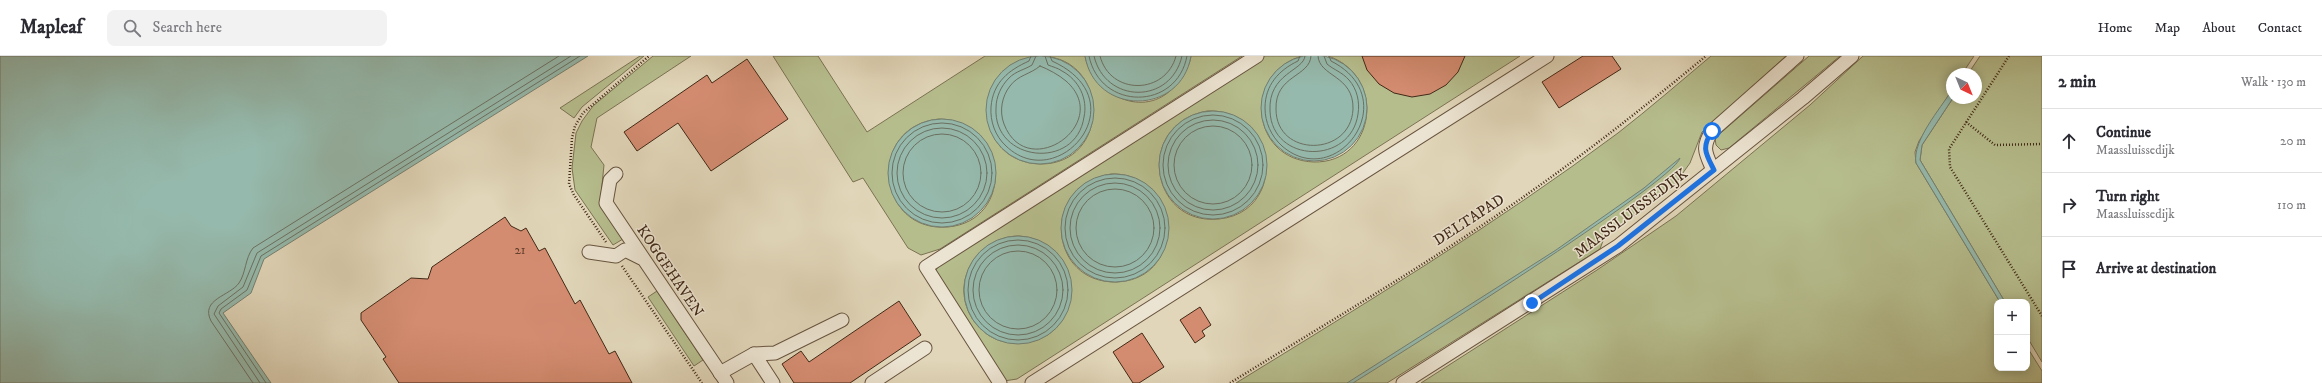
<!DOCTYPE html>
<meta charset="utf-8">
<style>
:root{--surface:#fff;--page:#f2f2f3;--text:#2b2b33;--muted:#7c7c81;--line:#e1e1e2}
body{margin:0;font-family:"IM FELL DW Pica",serif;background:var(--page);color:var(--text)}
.controls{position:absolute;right:12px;bottom:12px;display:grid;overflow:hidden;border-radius:8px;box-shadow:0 2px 10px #0003}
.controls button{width:36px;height:36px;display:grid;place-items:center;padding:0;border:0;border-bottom:1px solid var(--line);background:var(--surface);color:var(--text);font:20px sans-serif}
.compass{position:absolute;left:1946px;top:12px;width:36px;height:36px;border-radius:50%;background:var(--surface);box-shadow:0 2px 10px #0003;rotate:137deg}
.stop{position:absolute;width:12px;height:12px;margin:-9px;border:3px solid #1a73e8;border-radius:50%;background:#fff}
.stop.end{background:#1a73e8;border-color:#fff;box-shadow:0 1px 4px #0008}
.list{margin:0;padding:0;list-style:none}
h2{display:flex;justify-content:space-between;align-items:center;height:52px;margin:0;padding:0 16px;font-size:17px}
h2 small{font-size:13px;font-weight:400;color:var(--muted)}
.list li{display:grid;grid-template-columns:26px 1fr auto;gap:12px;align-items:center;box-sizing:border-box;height:64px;padding:0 16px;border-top:1px solid var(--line)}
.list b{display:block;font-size:15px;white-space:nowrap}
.list p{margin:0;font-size:13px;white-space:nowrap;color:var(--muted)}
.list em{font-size:13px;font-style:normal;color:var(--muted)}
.icon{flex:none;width:22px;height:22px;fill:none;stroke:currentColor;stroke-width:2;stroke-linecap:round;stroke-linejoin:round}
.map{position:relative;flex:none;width:2042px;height:327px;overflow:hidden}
header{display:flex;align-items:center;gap:24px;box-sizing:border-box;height:56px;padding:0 20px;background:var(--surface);border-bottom:1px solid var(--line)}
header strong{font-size:19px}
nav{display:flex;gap:22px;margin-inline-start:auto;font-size:14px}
.search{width:280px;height:36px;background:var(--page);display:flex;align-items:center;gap:10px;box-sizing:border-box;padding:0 14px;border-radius:8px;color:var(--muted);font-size:15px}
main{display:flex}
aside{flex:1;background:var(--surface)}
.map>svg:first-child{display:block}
.green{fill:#b6bd8d;stroke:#7b7252;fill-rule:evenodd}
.water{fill:#95b9ac;stroke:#737f70}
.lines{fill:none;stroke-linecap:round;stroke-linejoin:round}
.shore{stroke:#6a7061;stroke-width:1}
.building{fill:#d48c71;stroke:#402816}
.minor-casing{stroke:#68543f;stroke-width:15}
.path{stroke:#402816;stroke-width:2.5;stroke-dasharray:1 2;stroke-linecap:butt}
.minor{stroke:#ece4d2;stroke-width:13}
.route{stroke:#1a73e8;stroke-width:5}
.labels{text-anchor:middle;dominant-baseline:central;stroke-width:3;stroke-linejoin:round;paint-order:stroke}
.number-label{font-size:13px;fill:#65412d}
.street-label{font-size:15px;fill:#402816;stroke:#ece4d2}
</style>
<header>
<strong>Mapleaf</strong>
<div class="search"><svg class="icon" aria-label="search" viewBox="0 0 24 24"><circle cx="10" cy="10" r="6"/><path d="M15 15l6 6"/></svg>Search here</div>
<nav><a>Home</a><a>Map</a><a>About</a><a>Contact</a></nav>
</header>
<main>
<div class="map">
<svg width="2042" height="327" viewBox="0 0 2042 327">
<rect width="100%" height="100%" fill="#e1d6b9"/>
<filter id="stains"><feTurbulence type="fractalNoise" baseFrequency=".005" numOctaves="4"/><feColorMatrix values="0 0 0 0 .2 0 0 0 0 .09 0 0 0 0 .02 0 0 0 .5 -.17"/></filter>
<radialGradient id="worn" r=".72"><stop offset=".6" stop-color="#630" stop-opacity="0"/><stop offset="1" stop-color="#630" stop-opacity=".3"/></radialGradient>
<g class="green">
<polygon points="640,0 644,0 582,51 574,62 560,52"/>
<polygon points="653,0 691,0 597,62 591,91 604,109 600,149 623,183 613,189 575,134 572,112 576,77 582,65 593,50"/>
<path d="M773,0H818L867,76L985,0H1038C968,9 972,107 1041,108C1110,108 1111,3 1042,0H1085C1092,36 1140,63 1171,34C1175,31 1177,26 1180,22C1185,15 1190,9 1191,0H1242L940,193L921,199L908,192L863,122L853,126ZM939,63C1010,64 1015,165 948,171C876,177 866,70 939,63Z"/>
<path d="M1263,0H1302C1242,18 1251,104 1314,106C1376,107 1387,20 1328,0H1520L1017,323L1004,325L932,220L940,208ZM1207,55C1279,52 1288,156 1219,163C1149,170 1135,68 1207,55ZM1111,118C1181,116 1188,223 1117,226C1048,228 1040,129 1111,118ZM1019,180C1087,185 1088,283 1021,287C1007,288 992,284 982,274C968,262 961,242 965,224C970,199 993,180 1019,180Z"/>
<path d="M1711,0H1786L1702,76L1690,107L1675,128L1604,182L1600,193L1387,327H1236C1366,247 1496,168 1618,77C1650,52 1680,26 1711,0Z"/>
<polygon points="1809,0 1840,0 1729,92 1721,94 1716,89 1715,82"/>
<polygon points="1863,0 1974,0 1962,18 1952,18 1952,34 1919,85 1915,96 1916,107 2000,246 1997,246 1997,312 2027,312 2027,291 2042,315 2042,327 1421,327 1597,214 1676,160 1810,49"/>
<polygon points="1980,0 2042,0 2042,306 2027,281 2027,246 2005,246 1920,104 1922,89 1953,42 1976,42 1976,18 1968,18"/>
<polygon points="657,235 703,304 694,310 648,241"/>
</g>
<g class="water">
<circle cx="1314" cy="52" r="53"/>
<polygon points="0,0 588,0 264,203 251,237 223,257 271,327 0,327"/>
<path d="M1085,0H1191C1181,60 1095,60 1085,0Z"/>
<circle cx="1040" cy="54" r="54"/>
<path d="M1952,34L1953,42L1922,89L1920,104L2005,246H2000L1916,107C1912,85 1940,53 1952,34Z"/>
<circle cx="1213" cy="109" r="54"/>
<circle cx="942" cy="117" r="54"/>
<path d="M1680,102C1674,126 1393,302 1353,327H1347L1556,194L1644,132Z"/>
<circle cx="1115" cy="172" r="54"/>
<circle cx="1018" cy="234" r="54"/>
</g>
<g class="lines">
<g class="shore">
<path d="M1031,0L1029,5C1009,14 993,26 991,51C990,65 995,80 1006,90C1058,140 1140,45 1052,5L1050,0"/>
<path d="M1036,0L1032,9C1024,14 1016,15 1009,22C1001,30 996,41 996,52C993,106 1076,115 1084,61C1088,43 1079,24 1062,15C1058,12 1053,11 1048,9L1045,0"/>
<path d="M1089,0C1100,55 1177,55 1187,0"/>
<path d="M1094,0C1105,48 1171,49 1182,0"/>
<path d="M1100,0C1110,40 1166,39 1176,0"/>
<path d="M1300,0L1298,5C1279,14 1265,29 1265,52C1265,66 1271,80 1282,90C1336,137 1406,43 1331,5L1329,0"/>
<path d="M1305,0C1304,15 1268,17 1270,55C1272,108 1351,109 1358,58C1360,46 1357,33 1349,24C1342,16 1334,14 1327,8L1324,0"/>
<path d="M1311,0C1310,21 1275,19 1276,53C1276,102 1351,101 1353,53C1354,19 1319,21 1318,0"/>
<path d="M1040,10C1048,13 1059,19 1066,25C1114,67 1027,128 1004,68C999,55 1002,40 1010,30C1018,19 1031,18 1040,10Z"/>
<circle cx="1213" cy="109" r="50"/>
<circle cx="1213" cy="109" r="45"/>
<circle cx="942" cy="117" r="50"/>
<circle cx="1213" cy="109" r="39"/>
<circle cx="942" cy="117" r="45"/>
<circle cx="942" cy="117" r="39"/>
<circle cx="1115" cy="172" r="50"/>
<circle cx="1115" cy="172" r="45"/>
<circle cx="1115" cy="172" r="39"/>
<circle cx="1018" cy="234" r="50"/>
<circle cx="1018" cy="234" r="45"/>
<circle cx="1018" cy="234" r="39"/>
<path d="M253,327L211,265C200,243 230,240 239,227C246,217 245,202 253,192L559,0"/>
<polyline points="260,327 214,258 218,250 243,231 257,197 571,0"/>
<polyline points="266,327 219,257 221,253 247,234 261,200 580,0"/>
</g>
</g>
<g class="building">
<polygon points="1362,0 1465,0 1458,16 1446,29 1430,38 1412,41 1394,37 1379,28 1367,14"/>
<polygon points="1583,0 1612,0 1621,13 1559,52 1542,26"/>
<polygon points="747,3 788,63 711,115 678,67 637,95 624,76 707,19 712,27"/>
<polygon points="505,161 511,170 521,175 526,172 539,195 545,192 575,248 580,244 609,298 615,295 632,327 399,327 383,303 386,301 361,264 361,257 411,222 428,223 432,211"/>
<polygon points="899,245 921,279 850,327 794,327 782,308 801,295 809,306"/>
<polygon points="1200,251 1211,269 1202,275 1205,280 1195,287 1180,264"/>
<polygon points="1142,277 1164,311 1139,327 1133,327 1113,296"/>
</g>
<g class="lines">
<defs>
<g id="minor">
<path d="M1713,114C1706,98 1701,92 1712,75L1797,0"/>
<polyline points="616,118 610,124 606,147 727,327"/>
<polyline points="589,196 616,200 625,194 641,202"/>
<polyline points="754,298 773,327"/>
<polyline points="720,317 754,298 775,297 842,264"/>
<polyline points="872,327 925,292"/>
<polyline points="1000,327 926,211 1257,0"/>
<polyline points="1032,327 1547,0"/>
<polyline points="1403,327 1618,190 1803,42 1852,0"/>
</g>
</defs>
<use href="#minor" class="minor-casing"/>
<g class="path">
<polyline points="2009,0 1949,93 1950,111 2042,260"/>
<polyline points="1966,66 1995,89 2042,88"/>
<polyline points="606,186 574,139 569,128 572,82 575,70 583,57 649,0"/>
<polyline points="622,210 702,327"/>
<path d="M1230,327C1330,265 1433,205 1529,137C1590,94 1648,48 1706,0"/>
</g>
<use href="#minor" class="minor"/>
</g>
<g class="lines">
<path class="route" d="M1532,247L1618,190L1714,114C1706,98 1701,92 1712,75"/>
</g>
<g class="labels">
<g class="number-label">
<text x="520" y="194">21</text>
</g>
<g class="street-label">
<text transform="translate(1631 157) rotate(-37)">MAASSLUISSEDIJK</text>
<text transform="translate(1469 164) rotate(-33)">DELTAPAD</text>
<text transform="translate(670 215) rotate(56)">KOGGEHAVEN</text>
</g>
</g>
<rect width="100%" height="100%" filter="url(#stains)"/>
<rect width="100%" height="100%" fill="url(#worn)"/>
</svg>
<div class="controls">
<button>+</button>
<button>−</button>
</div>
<svg class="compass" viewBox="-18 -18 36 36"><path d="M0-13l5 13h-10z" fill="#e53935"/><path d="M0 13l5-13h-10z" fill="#7c7c81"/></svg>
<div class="stop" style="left:1712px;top:75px"></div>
<div class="stop end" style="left:1532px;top:247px"></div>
</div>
<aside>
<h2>2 min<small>Walk · 130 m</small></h2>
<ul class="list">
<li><svg class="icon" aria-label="ahead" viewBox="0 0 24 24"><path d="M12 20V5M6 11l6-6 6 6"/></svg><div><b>Continue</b><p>Maassluissedijk</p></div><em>20 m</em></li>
<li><svg class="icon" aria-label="right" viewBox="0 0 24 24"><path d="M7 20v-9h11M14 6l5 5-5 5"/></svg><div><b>Turn right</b><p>Maassluissedijk</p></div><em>110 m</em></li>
<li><svg class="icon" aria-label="arrive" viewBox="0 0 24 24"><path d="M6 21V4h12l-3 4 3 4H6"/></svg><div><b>Arrive at destination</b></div></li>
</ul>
</aside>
</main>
